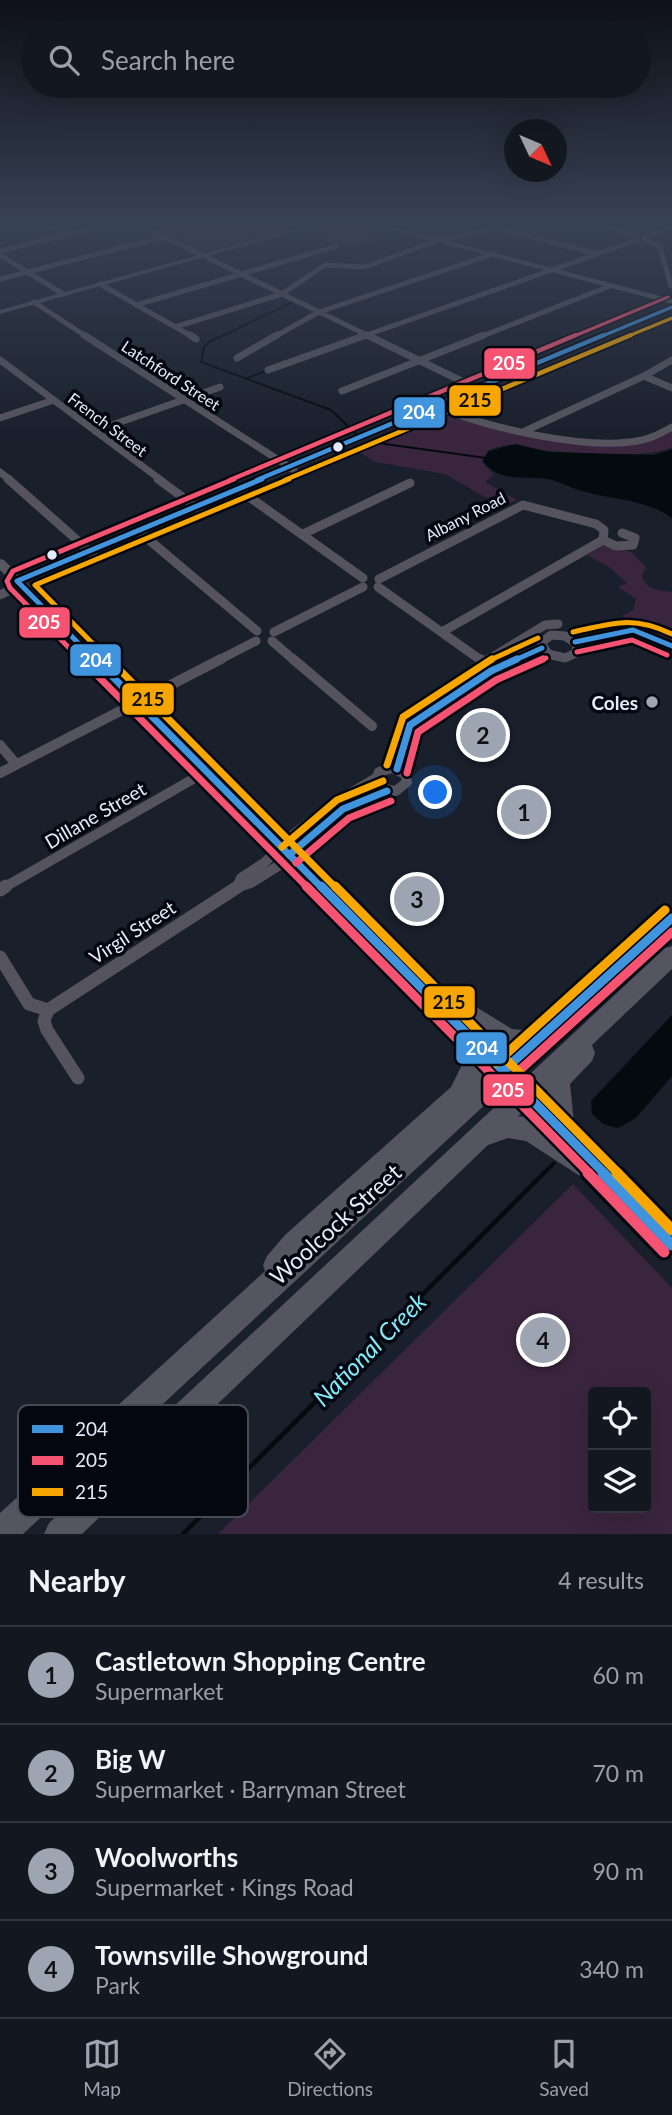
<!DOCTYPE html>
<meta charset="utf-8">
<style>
:root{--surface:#131720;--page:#20242d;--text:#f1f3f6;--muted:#9d9fa5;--line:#32363e;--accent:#9da4b2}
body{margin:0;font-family:Lato,sans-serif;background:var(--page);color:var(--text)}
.controls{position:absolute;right:21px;bottom:21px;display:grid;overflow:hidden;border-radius:7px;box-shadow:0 7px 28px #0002}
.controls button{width:63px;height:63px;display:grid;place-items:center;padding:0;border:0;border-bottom:2px solid var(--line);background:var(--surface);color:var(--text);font:35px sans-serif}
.compass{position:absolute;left:504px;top:119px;width:63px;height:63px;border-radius:50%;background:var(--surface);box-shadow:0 7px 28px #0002;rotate:134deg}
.you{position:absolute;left:436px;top:793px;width:24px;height:24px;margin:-18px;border:5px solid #fff;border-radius:50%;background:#1a73e8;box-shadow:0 0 0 10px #1a73e833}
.badge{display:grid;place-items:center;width:46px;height:46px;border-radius:50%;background:var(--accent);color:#111;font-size:23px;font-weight:700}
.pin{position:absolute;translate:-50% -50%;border:4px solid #fff;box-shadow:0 2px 7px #0006}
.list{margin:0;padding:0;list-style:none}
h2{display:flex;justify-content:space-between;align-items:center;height:91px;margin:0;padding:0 28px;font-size:30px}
h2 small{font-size:23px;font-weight:400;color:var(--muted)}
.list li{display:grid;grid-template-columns:46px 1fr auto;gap:21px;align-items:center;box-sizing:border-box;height:98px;padding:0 28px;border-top:2px solid var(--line)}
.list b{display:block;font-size:26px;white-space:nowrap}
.list p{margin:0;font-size:23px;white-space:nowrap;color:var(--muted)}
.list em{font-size:23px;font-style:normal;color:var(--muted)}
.icon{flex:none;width:38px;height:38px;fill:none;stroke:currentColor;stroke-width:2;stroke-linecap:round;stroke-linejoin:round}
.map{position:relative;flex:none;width:672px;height:1534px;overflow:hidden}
.search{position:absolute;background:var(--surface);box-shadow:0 7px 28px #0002;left:21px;right:21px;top:21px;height:77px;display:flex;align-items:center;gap:18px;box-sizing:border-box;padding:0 24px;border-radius:38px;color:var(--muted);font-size:26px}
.sheet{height:483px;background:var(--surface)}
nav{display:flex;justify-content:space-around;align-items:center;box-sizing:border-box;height:98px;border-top:2px solid var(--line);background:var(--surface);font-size:19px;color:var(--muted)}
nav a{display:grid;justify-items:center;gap:4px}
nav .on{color:var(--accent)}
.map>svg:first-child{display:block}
.green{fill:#3a253e;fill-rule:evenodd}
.water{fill:#030b0e}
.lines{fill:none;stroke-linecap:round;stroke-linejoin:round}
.stream-far2{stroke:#030b0e;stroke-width:2}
.stream-far1{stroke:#030b0e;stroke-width:3.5}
.stream{stroke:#030b0e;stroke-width:4.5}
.minor-far4{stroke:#55545e;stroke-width:5}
.minor-far3{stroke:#55545e;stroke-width:7}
.minor-far2{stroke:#55545e;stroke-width:9}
.minor-far1{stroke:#55545e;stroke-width:10}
.minor{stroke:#55545e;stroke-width:13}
.tertiary{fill:#55545e;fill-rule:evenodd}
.secondary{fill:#585662;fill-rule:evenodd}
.primary{fill:#555562;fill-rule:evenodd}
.bus-1-far5-casing{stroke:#040710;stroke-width:6}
.bus-1-far4-casing{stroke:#040710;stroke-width:8}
.bus-1-far3-casing{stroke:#040710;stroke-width:10}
.bus-1-far2-casing{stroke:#040710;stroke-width:12}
.bus-1-far1-casing{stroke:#040710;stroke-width:14}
.bus-1-casing{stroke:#040710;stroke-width:17}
.bus-2-far5-casing{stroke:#040710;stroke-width:6}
.bus-2-far4-casing{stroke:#040710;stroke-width:8}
.bus-2-far3-casing{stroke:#040710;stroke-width:10}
.bus-2-far2-casing{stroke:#040710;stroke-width:12}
.bus-2-far1-casing{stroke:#040710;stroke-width:14}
.bus-2-casing{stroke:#040710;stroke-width:17}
.bus-3-far5-casing{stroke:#040710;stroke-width:6}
.bus-3-far4-casing{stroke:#040710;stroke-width:8}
.bus-3-far3-casing{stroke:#040710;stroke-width:10}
.bus-3-far2-casing{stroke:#040710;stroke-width:12}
.bus-3-far1-casing{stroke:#040710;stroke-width:14}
.bus-3-casing{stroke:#040710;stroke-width:17}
.bus-1-far5{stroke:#4094de;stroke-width:3.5}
.bus-1-far4{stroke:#4094de;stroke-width:4.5}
.bus-1-far3{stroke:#4094de;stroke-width:5}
.bus-1-far2{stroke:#4094de;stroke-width:7}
.bus-1-far1{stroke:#4094de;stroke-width:9}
.bus-1{stroke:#4094de;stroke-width:11}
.bus-2-far5{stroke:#f65372;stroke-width:3.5}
.bus-2-far4{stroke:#f65372;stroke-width:4.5}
.bus-2-far3{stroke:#f65372;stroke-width:5}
.bus-2-far2{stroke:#f65372;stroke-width:7}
.bus-2-far1{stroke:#f65372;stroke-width:9}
.bus-2{stroke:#f65372;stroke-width:11}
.bus-3-far5{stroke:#f7a600;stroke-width:3.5}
.bus-3-far4{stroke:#f7a600;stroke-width:4.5}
.bus-3-far3{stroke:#f7a600;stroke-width:5}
.bus-3-far2{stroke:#f7a600;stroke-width:7}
.bus-3-far1{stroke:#f7a600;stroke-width:9}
.bus-3{stroke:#f7a600;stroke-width:11}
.bus-dot{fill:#e4ebfb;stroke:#040710;stroke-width:2.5}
.poi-dot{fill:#9da4b2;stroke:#040710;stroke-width:2.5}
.labels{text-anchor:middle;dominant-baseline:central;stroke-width:7;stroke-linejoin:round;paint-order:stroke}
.far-street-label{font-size:16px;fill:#e4ebfb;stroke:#040710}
.poi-label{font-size:19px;font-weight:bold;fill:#e4ebfb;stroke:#040710;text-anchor:end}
.street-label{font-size:19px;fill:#e4ebfb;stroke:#040710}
.near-street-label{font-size:23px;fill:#e4ebfb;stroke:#040710}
.near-water-label{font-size:24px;font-style:italic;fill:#82ecfa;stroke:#040710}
.key{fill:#040710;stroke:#474b56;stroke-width:2}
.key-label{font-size:19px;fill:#e4ebfb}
.line-badge{stroke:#040710;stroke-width:2.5}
.badge-label{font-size:19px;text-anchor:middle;font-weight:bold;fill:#fff}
.pale-badge-label{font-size:19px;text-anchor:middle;font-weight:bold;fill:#111}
</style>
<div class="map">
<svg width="672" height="1534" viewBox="0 0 672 1534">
<rect width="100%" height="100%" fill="#191f2b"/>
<g class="green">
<polygon points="144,222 313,222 205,252"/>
<path d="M334,222H355L388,231L370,238L376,240C345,252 332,242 304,231Z"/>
<path d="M435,413C454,412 475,421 493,426C541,438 627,454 672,431V447C650,459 579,453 551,451C522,449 518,438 487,451L482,462L494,475L485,482L517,500L502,507L445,474L375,462L353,448Z"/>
<path d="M604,545L631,552L646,567L642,576C647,590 658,590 672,592V641L622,616L633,610L636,599L618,587L627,583L609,567L587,555Z"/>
<path d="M573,1184L672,1288V1534H218ZM593,1392H646V1508H593Z"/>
</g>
<g class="water">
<path d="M516,444L548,452L654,455L672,449V518C645,498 609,500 579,490C568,487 559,481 548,479C525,476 499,483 483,461L489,451Z"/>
<polygon points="672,1015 672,1076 636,1118 618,1128 603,1124 592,1114 591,1101"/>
</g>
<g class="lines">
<g class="stream-far2">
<polyline points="291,303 209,342 204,347 201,362 331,410 356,434"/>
<polyline points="245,379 268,370"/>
<polyline points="371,442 486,458"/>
</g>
<polyline class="stream-far1" points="543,1174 554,1163"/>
<polyline class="stream" points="183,1534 544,1173"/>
<g class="minor-far4">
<polyline points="41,222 64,235"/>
<polyline points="134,222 371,337"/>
<polyline points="589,222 636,236"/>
<polyline points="498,228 597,254"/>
<polyline points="644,238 672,227"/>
<polyline points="644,239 660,247 671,286"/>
<polyline points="0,251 117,222"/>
<polyline points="0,255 63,294"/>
<polyline points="0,279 164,237"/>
<polyline points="100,284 193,337"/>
<polyline points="34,302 87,337"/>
<polyline points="136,305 337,246"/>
<polyline points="175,327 282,294 325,265 365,267 435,241 522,222"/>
<polyline points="274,337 319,312 490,255"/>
<polyline points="361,337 637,240"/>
<polyline points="480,337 610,286"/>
</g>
<g class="minor-far3">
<polyline points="84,335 294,470"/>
<polyline points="190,335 196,339"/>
<polyline points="367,335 482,391"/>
<polyline points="237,358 277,335"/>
<polyline points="0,360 161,480"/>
<polyline points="268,370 366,335"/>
<polyline points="644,376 672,388"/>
<polyline points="342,391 484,335"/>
<path d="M435,406C485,427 588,452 642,440C653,438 663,432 672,427"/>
<polyline points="0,418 54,400"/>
<polyline points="95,431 220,387"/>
<polyline points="525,431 644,376 672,360"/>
<polyline points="0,472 10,480"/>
</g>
<g class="minor-far2">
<polyline points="8,479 94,555"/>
<polyline points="158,479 200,510"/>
<polyline points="238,489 363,578"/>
<polyline points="142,534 257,631"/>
<polyline points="303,534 410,483"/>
<polyline points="603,540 616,546 633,545 635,538 622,533"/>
<polyline points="379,579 523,505 596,524 604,530 603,540 442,632"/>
<polyline points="378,587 482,661"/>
<polyline points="0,595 21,585"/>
<polyline points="274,632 363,587"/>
<polygon points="551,635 565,636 577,644 576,653 565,658 548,654 541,643"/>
<polyline points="272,641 295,661"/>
<polyline points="575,642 633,630 672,646"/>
<polyline points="217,661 256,641"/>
<polyline points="486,661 545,625 558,624"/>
<polyline points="510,661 542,648"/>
</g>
<g class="minor-far1">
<polyline points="293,659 372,726"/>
<polyline points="480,659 484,662 489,659"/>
<polyline points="0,745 16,764"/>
<polygon points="392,768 405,774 407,782 396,791 388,790 376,782 379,772"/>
<polyline points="397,769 410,725 474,682 514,659"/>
<polyline points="0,773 221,659"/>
<polyline points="237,887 241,878 264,863 294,834 336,802 376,778"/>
<polyline points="3,888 207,771"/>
<polyline points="235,888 251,883 278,866 347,807 387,791"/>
</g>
<g class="minor">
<polyline points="0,890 6,886"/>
<polyline points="0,957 29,1004 48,1010"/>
<polyline points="48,1010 239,886"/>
<polyline points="48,1010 44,1021 47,1030 78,1078"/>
</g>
<polygon class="tertiary" points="318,222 330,222 0,314 0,310"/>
<g class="secondary">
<polygon points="362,222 375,222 672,299 672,310 26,582 597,1151 600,1159 597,1167 589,1170 581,1167 0,570 0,559 4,560 19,575 672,304"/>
<polygon points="604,1164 612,1167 672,1228 672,1257 664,1253 596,1183 593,1175 596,1167"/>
</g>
<g class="primary">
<path d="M672,909V931L23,1534H0V1513L265,1271L263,1265L267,1256L285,1235L451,1087L461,1067L460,1038L463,1031L471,1028L405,987L402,980L405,973L413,970L421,973L512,1029L532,1031L665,912ZM480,1034L511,1050L481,1077L484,1069Z"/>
<path d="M672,946V969L592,1045L595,1053L592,1061L570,1084L575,1132L570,1141L618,1171L621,1180L618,1189L609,1192L600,1189L526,1141L508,1138L488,1145L82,1534H44L49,1523L665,948ZM547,1089L551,1129L530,1118L518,1116Z"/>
</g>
<defs>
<polyline id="bus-1-far5" points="600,337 672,307"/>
<polyline id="bus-1-far4" points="257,480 604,335"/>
<g id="bus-1-far3">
<polyline points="575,642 633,630 672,646"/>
<polyline points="96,661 17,581 262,479"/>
<polyline points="513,661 542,648"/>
</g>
<g id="bus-1-far2">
<polyline points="95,659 322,888"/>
<polyline points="397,769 410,725 491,671 517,659"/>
<polyline points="289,855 343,809 387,791"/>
</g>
<g id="bus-1-far1">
<polyline points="321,886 605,1174"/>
<polyline points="503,1071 672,918"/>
</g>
<polyline id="bus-1" points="603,1173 672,1245"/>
<polyline id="bus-2-far5" points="572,337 668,297"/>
<polyline id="bus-2-far4" points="230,480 576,335"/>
<g id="bus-2-far3">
<polyline points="577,652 632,640 667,655"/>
<polyline points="82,661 10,588 7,581 13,571 234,479"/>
<polyline points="539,661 546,658"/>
</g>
<g id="bus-2-far2">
<polyline points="81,659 308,888"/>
<polyline points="407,773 418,732 496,680 543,659"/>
<polyline points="296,863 349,818 391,801"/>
</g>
<g id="bus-2-far1">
<polyline points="306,886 590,1174"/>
<polyline points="510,1079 672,932"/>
</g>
<polyline id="bus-2" points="588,1173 664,1252"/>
<polyline id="bus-3-far5" points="626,337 672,318"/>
<polyline id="bus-3-far4" points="285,480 631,335"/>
<g id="bus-3-far3">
<path d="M573,632C613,623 633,615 672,634"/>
<polyline points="110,661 35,585 289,479"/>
<polyline points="488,661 538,638"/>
</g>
<g id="bus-3-far2">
<polyline points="109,659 336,888"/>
<polyline points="387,765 403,717 492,659"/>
<polyline points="282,847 337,800 383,781"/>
</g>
<g id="bus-3-far1">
<polyline points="335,886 619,1174"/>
<polyline points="496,1063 665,910"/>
</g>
<polyline id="bus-3" points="617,1173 672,1230"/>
</defs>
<use href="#bus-1-far5" class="bus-1-far5-casing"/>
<use href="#bus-1-far4" class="bus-1-far4-casing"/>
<use href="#bus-1-far3" class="bus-1-far3-casing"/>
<use href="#bus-1-far2" class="bus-1-far2-casing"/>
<use href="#bus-1-far1" class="bus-1-far1-casing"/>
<use href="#bus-1" class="bus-1-casing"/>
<use href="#bus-2-far5" class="bus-2-far5-casing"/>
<use href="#bus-2-far4" class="bus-2-far4-casing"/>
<use href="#bus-2-far3" class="bus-2-far3-casing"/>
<use href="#bus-2-far2" class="bus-2-far2-casing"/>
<use href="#bus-2-far1" class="bus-2-far1-casing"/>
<use href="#bus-2" class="bus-2-casing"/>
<use href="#bus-3-far5" class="bus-3-far5-casing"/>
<use href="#bus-3-far4" class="bus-3-far4-casing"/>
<use href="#bus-3-far3" class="bus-3-far3-casing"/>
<use href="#bus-3-far2" class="bus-3-far2-casing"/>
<use href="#bus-3-far1" class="bus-3-far1-casing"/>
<use href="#bus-3" class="bus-3-casing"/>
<use href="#bus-1-far5" class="bus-1-far5"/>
<use href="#bus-1-far4" class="bus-1-far4"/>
<use href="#bus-1-far3" class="bus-1-far3"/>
<use href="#bus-1-far2" class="bus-1-far2"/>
<use href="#bus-1-far1" class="bus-1-far1"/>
<use href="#bus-1" class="bus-1"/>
<use href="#bus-2-far5" class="bus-2-far5"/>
<use href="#bus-2-far4" class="bus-2-far4"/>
<use href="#bus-2-far3" class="bus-2-far3"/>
<use href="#bus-2-far2" class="bus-2-far2"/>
<use href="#bus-2-far1" class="bus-2-far1"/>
<use href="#bus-2" class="bus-2"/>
<use href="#bus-3-far5" class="bus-3-far5"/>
<use href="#bus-3-far4" class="bus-3-far4"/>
<use href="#bus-3-far3" class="bus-3-far3"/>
<use href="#bus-3-far2" class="bus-3-far2"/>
<use href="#bus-3-far1" class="bus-3-far1"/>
<use href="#bus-3" class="bus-3"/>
</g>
<linearGradient id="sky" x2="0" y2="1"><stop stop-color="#0e1118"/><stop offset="0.51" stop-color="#384255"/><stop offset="1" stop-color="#384255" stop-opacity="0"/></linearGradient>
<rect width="672" height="437" fill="url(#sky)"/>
<g class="bus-dot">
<circle cx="338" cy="447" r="6"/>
<circle cx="52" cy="555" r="6"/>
</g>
<circle class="poi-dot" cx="652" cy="702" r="7"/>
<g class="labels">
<g class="far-street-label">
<text transform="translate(171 375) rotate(33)">Latchford Street</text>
<text transform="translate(108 424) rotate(37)">French Street</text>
<text transform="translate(465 516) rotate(-27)">Albany Road</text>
</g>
<g class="poi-label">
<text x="638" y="702">Coles</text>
</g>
<g class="street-label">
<text transform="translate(95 815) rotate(-30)">Dillane Street</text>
<text transform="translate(132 932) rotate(-33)">Virgil Street</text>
</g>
<g class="near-street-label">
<text transform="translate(335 1224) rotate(-42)">Woolcock Street</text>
</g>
<g class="near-water-label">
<text transform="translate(369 1349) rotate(-45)">National Creek</text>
</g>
</g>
<rect x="18" y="1405" width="230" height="112" rx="10" class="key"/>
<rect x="32" y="1425" width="31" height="8" fill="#4094de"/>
<rect x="32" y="1456" width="31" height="9" fill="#f65372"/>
<rect x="32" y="1488" width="31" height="8" fill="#f7a600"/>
<g class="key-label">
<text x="75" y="1436">204</text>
<text x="75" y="1467">205</text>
<text x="75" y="1499">215</text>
</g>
<g class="line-badge">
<rect x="483" y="347" width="53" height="33" rx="7" fill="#f65372"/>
<rect x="448" y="384" width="54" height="33" rx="7" fill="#f7a600"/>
<rect x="393" y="396" width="53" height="33" rx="7" fill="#4094de"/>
<rect x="18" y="606" width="53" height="33" rx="7" fill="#f65372"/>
<rect x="69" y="643" width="53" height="34" rx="7" fill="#4094de"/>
<rect x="121" y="682" width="54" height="34" rx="7" fill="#f7a600"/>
<rect x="423" y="985" width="53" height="34" rx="7" fill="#f7a600"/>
<rect x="455" y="1031" width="53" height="34" rx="7" fill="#4094de"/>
<rect x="482" y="1073" width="53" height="34" rx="7" fill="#f65372"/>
</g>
<g class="badge-label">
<text x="509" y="370">205</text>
<text x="419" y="419">204</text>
<text x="44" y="629">205</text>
<text x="96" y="667">204</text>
<text x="482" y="1055">204</text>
<text x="508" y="1097">205</text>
</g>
<g class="pale-badge-label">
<text x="475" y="407">215</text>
<text x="148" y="706">215</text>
<text x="449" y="1009">215</text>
</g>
</svg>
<div class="controls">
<button><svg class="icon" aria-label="locate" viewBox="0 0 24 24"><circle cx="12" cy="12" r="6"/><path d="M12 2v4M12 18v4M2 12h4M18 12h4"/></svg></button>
<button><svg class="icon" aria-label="layers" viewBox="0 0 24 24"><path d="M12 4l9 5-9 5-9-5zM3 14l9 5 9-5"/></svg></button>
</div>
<svg class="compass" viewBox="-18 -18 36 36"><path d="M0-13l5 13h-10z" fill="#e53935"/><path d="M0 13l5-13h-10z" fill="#9d9fa5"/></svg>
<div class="you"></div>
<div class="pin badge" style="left:524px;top:812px">1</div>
<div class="pin badge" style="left:483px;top:735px">2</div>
<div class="pin badge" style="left:417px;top:899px">3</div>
<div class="pin badge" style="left:543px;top:1340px">4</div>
<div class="search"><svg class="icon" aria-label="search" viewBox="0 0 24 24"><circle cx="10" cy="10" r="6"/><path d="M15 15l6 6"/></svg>Search here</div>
</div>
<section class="sheet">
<h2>Nearby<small>4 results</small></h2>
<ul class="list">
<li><span class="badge">1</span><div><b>Castletown Shopping Centre</b><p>Supermarket</p></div><em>60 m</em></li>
<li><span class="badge">2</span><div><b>Big W</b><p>Supermarket · Barryman Street</p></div><em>70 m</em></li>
<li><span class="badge">3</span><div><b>Woolworths</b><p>Supermarket · Kings Road</p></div><em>90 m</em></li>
<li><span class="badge">4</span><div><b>Townsville Showground</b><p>Park</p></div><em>340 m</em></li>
</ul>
</section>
<nav>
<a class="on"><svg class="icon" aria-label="map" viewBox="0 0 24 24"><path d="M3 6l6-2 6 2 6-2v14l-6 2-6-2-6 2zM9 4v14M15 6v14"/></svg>Map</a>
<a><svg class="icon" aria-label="directions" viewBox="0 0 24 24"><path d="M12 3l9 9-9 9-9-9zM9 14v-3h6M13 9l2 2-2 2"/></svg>Directions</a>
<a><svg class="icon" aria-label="saved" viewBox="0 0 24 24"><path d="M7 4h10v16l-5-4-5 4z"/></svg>Saved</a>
</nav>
